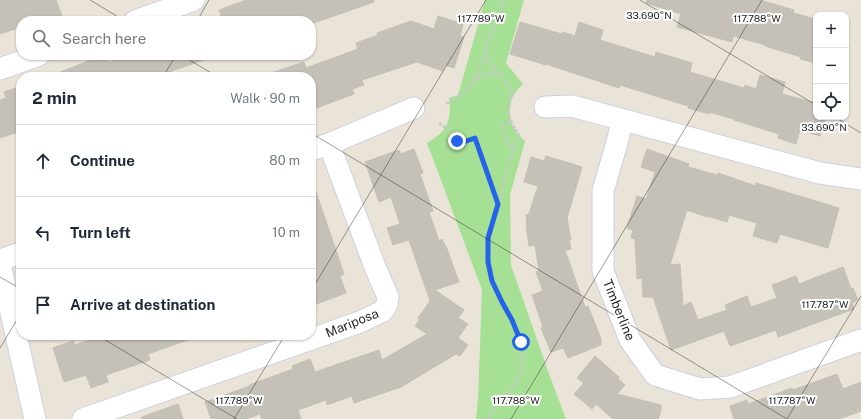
<!DOCTYPE html>
<meta charset="utf-8">
<style>
:root{--surface:#fff;--page:#f2f2f3;--text:#1f2937;--muted:#747a83;--line:#e0e1e3}
body{margin:0;font-family:"Public Sans",sans-serif;background:var(--page);color:var(--text)}
.controls{position:absolute;right:12px;top:12px;display:grid;overflow:hidden;border-radius:8px;box-shadow:0 1px 3px #0004}
.controls button{width:36px;height:36px;display:grid;place-items:center;padding:0;border:0;border-bottom:1px solid var(--line);background:var(--surface);color:var(--text);font:20px sans-serif}
.stop{position:absolute;width:12px;height:12px;margin:-9px;border:3px solid #2563eb;border-radius:50%;background:#fff}
.stop.end{background:#2563eb;border-color:#fff;box-shadow:0 1px 4px #0008}
.list{margin:0;padding:0;list-style:none}
h2{display:flex;justify-content:space-between;align-items:center;height:52px;margin:0;padding:0 16px;font-size:17px}
h2 small{font-size:13px;font-weight:400;color:var(--muted)}
.list li{display:grid;grid-template-columns:26px 1fr auto;gap:12px;align-items:center;box-sizing:border-box;height:72px;padding:0 16px;border-top:1px solid var(--line)}
.list b{display:block;font-size:15px;white-space:nowrap}
.list em{font-size:13px;font-style:normal;color:var(--muted)}
.icon{flex:none;width:22px;height:22px;fill:none;stroke:currentColor;stroke-width:2;stroke-linecap:round;stroke-linejoin:round}
.map{position:relative;flex:none;width:861px;height:419px;overflow:hidden}
.search{position:absolute;background:var(--surface);box-shadow:0 1px 3px #0004;left:16px;top:16px;width:300px;height:44px;display:flex;align-items:center;gap:10px;box-sizing:border-box;padding:0 14px;border-radius:16px;color:var(--muted);font-size:15px}
.panel{position:absolute;background:var(--surface);box-shadow:0 1px 3px #0004;left:16px;top:72px;width:300px;height:268px;border-radius:16px}
.map>svg:first-child{display:block}
.green{fill:#a5e095}
.building{fill:#c5c1b8;stroke:#c4c0b2}
.lines{fill:none;stroke-linecap:round;stroke-linejoin:round}
.minor-casing{stroke:#cecfe0;stroke-width:23}
.path{stroke:#c7c7c7;stroke-width:2.5;stroke-dasharray:3 2;stroke-linecap:butt}
.minor{stroke:#fff;stroke-width:21}
.route{stroke:#2563eb;stroke-width:5}
.ticks{fill:none;stroke:#272727;stroke-width:1;stroke-opacity:0.45}
.labels{text-anchor:middle;dominant-baseline:central;stroke-width:4;stroke-linejoin:round;paint-order:stroke}
.street-label{font-size:13px;fill:#272727;stroke:#fff}
.ticks-label{font-size:10px;text-anchor:middle;fill:#272727;stroke:#fff;stroke-width:4;stroke-linejoin:round;paint-order:stroke}
</style>
<div class="map">
<svg width="861" height="419" viewBox="0 0 861 419">
<rect width="100%" height="100%" fill="#eae4d8"/>
<path class="green" d="M485,0H524L506,63L523,84C504,100 506,126 525,141L510,195L511,265L549,374L566,419H476L478,399L482,290L427,143C447,131 452,121 449,98L458,95Z"/>
<g class="building">
<polygon points="0,0 56,0 64,21 21,21 21,27 0,34"/>
<polygon points="246,0 373,0 374,2 311,24 311,21 223,21 219,10"/>
<polygon points="647,0 760,0 794,10 793,13 816,19 816,63 800,59 801,57 765,46 765,45 733,36 732,42 677,27 681,14 646,3"/>
<polygon points="438,16 463,24 460,36 464,37 454,68 445,65 443,71 417,62 362,80 364,85 352,89 354,94 311,110 311,77 268,77 268,74 304,62 306,68 358,49 356,43 378,35 377,33 411,21 434,29"/>
<polygon points="520,22 562,34 563,32 575,36 579,22 603,30 600,40 655,57 656,52 692,63 690,72 744,88 745,85 756,89 760,75 785,82 782,94 816,103 816,117 826,117 820,136 800,130 796,144 778,138 779,134 734,120 734,119 709,112 709,114 688,108 688,106 620,85 619,88 546,64 546,65 510,54"/>
<polygon points="99,55 106,55 109,62 129,55 211,55 212,57 163,74 164,77 50,77 50,76 91,60 90,58"/>
<polygon points="21,86 21,131 0,138 0,100 6,98 4,92"/>
<polygon points="414,149 423,173 420,174 433,211 429,212 439,241 442,239 445,246 446,246 459,282 435,290 464,310 458,318 468,324 458,338 468,345 460,356 456,354 401,387 354,403 352,396 327,405 326,400 298,410 301,419 262,419 260,414 246,419 211,419 205,402 250,386 249,385 293,369 292,366 310,359 315,372 379,350 382,360 427,334 415,326 420,319 418,318 430,301 409,240 393,245 387,228 400,224 391,197 379,202 365,162 399,150 401,154"/>
<polygon points="647,149 689,164 688,167 717,175 718,173 756,186 756,183 839,208 828,248 780,234 777,243 753,236 757,223 729,215 727,222 707,216 707,217 687,210 670,265 680,264 683,306 691,302 698,320 727,310 725,305 747,296 751,307 777,298 772,285 796,276 799,284 843,267 851,289 853,288 858,300 852,303 854,309 778,337 776,330 730,346 724,331 671,350 653,297 643,297 642,278 637,279 635,239 631,238 633,230 627,228 637,196 646,199 655,172 641,167"/>
<polygon points="546,156 582,167 567,218 571,240 569,240 571,249 565,250 585,307 588,306 601,339 601,345 568,358 563,348 551,352 541,328 543,327 532,295 543,291 536,272 539,271 535,245 529,246 526,225 527,225 526,215 529,214 538,186 524,182 531,157 544,161"/>
<polygon points="313,184 326,221 344,274 340,276 346,293 311,306 311,185"/>
<polygon points="109,335 196,335 196,337 148,354 150,360 106,375 108,382 91,388 86,375 64,382 53,348 73,341 75,345 93,339 94,340"/>
<polygon points="595,356 619,377 618,379 625,385 617,394 661,405 661,411 658,419 613,419 596,404 592,409 574,394 584,383 577,378"/>
<polygon points="837,374 843,389 861,382 861,411 839,419 734,419 730,406 747,400 748,404 792,388 793,390"/>
<polygon points="178,404 183,419 142,419 142,417"/>
</g>
<g class="lines">
<defs>
<g id="minor">
<polyline points="135,21 194,0"/>
<polyline points="0,69 39,55"/>
<polyline points="545,107 572,106 820,173 861,179"/>
<polyline points="622,120 618,139 603,191 603,271 630,340 655,375 700,389 730,387 861,340"/>
<polyline points="311,150 329,144 414,108"/>
<polyline points="0,260 21,253"/>
<polyline points="0,264 35,419"/>
<polyline points="83,419 360,322 383,311 387,304 388,297 375,267 329,144"/>
</g>
</defs>
<use href="#minor" class="minor-casing"/>
<g class="path">
<polyline points="476,80 481,76 498,73"/>
<polyline points="446,103 448,103 460,96 475,80 486,54"/>
<path d="M511,121L505,123L503,126C503,133 507,142 511,148H514"/>
<path d="M439,123C447,129 454,135 458,144L475,138L498,204"/>
<path d="M488,419L491,413L515,385L523,365L521,342L512,320L502,301L492,281L488,262V238L501,195L506,173L519,134C506,118 507,110 513,91L489,62L486,53L488,40L499,18L503,0"/>
</g>
<use href="#minor" class="minor"/>
</g>
<g class="lines">
<polyline class="route" points="457,141 458,144 475,138 498,204 488,238 488,262 492,281 502,302 512,320 521,342"/>
</g>
<path class="ticks" d="M90,0L125,21M640,0L816,105M197,21L209,0M181,55L218,77M163,77L176,55M835,117L861,133M311,133L787,419M0,277L21,289M311,291L486,0M97,335L237,419M0,348L21,313M234,419L285,335M511,419L762,0M787,419L861,296"/>
<g class="labels">
<g class="street-label">
<text transform="translate(619 310) rotate(68)">Timberline</text>
<text transform="translate(352 323) rotate(-22)">Mariposa</text>
</g>
</g>
<g class="ticks-label">
<text x="649" y="19">33.690°N</text>
<text x="481" y="22">117.789°W</text>
<text x="757" y="22">117.788°W</text>
<text x="824" y="131">33.690°N</text>
<text x="825" y="308">117.787°W</text>
<text x="239" y="404">117.789°W</text>
<text x="516" y="404">117.788°W</text>
<text x="792" y="404">117.787°W</text>
</g>
</svg>
<div class="controls">
<button>+</button>
<button>−</button>
<button><svg class="icon" aria-label="locate" viewBox="0 0 24 24"><circle cx="12" cy="12" r="6"/><path d="M12 2v4M12 18v4M2 12h4M18 12h4"/></svg></button>
</div>
<div class="stop" style="left:521px;top:342px"></div>
<div class="stop end" style="left:457px;top:141px"></div>
<div class="search"><svg class="icon" aria-label="search" viewBox="0 0 24 24"><circle cx="10" cy="10" r="6"/><path d="M15 15l6 6"/></svg>Search here</div>
<section class="panel">
<h2>2 min<small>Walk · 90 m</small></h2>
<ul class="list">
<li><svg class="icon" aria-label="ahead" viewBox="0 0 24 24"><path d="M12 20V5M6 11l6-6 6 6"/></svg><div><b>Continue</b></div><em>80 m</em></li>
<li><svg class="icon" aria-label="left" viewBox="0 0 24 24"><path d="M17 20v-9H6M10 6l-5 5 5 5"/></svg><div><b>Turn left</b></div><em>10 m</em></li>
<li><svg class="icon" aria-label="arrive" viewBox="0 0 24 24"><path d="M6 21V4h12l-3 4 3 4H6"/></svg><div><b>Arrive at destination</b></div></li>
</ul>
</section>
</div>
